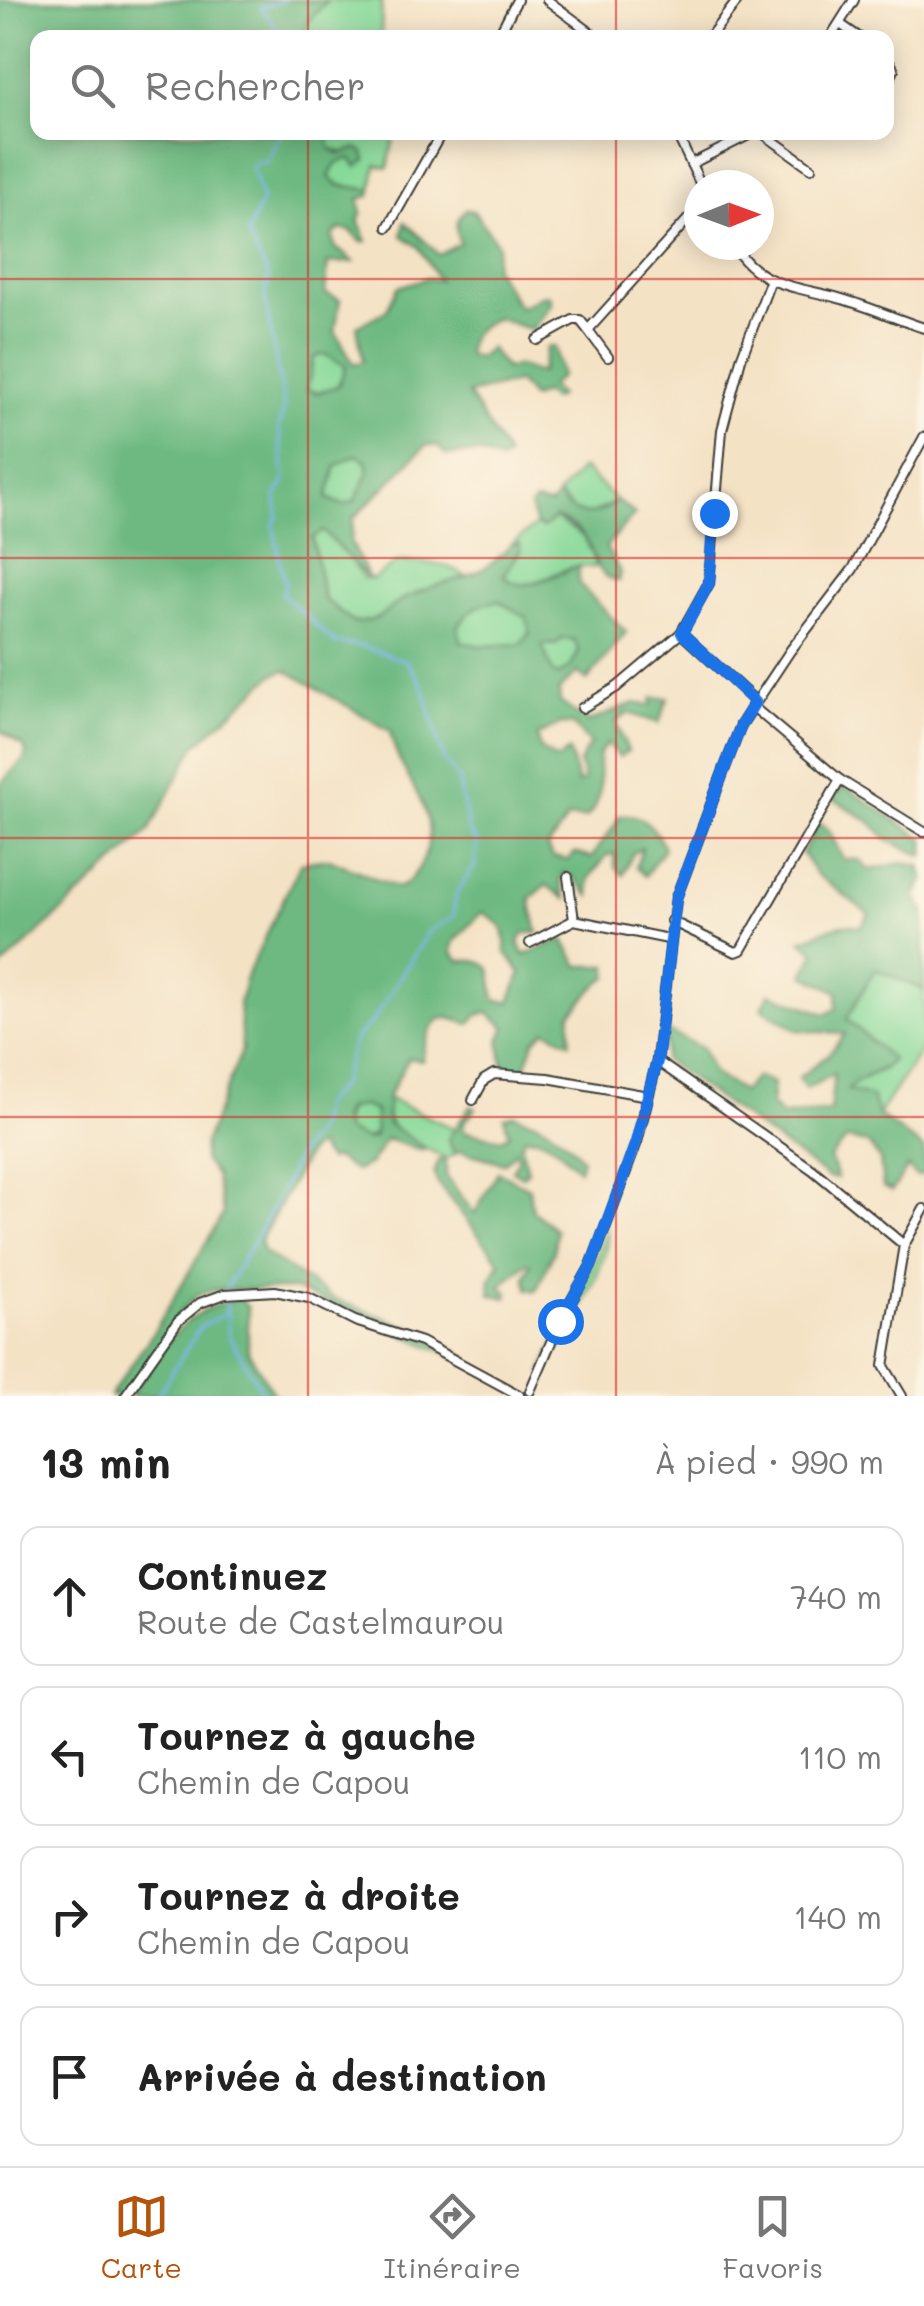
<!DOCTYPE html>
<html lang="fr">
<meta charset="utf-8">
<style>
:root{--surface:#fff;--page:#f6f6f6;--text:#222;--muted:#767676;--line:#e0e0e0;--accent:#b45309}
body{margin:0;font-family:Mali,sans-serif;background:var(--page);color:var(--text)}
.compass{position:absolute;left:684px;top:170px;width:90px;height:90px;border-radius:50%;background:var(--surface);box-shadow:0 5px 25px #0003;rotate:89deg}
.stop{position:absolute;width:30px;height:30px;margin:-22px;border:8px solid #1a73e8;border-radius:50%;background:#fff}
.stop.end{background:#1a73e8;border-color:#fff;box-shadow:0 2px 10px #0008}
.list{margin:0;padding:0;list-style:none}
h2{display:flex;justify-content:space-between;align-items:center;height:130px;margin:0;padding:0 40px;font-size:42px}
h2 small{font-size:32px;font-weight:400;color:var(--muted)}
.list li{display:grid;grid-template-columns:65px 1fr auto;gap:30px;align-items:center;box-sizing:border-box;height:140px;margin:0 20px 20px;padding:0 20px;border:2px solid var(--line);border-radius:20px}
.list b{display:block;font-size:38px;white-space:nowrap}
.list p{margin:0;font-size:32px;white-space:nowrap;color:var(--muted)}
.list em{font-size:32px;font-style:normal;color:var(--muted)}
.icon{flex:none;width:55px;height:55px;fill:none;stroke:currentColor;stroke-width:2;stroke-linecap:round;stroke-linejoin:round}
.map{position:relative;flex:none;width:924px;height:1396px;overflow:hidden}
.search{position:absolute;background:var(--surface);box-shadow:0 5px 25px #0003;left:30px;right:30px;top:30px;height:110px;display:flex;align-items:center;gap:25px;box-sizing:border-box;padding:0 35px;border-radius:20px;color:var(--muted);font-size:38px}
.sheet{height:770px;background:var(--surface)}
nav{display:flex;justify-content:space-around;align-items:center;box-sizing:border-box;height:140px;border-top:2px solid var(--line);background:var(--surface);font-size:28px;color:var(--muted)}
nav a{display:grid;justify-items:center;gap:5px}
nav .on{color:var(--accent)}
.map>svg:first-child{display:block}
.green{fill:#87d999;stroke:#527a5a;stroke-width:2.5}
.forest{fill:#6db981;stroke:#446a4e;stroke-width:2.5;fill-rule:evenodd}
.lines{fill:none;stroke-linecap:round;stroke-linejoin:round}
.stream{stroke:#84b8f2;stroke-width:2.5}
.minor-casing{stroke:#3c3a35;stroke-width:12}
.minor{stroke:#fff;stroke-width:8}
.route{stroke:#1a73e8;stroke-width:12}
.grid{fill:none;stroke:#d62828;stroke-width:2.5;stroke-opacity:0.55}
</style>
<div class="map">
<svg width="924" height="1396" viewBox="0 0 924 1396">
<rect width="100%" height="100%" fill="#fcf5e5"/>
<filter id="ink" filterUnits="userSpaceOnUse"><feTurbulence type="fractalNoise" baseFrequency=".01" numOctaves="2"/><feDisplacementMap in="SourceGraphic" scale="20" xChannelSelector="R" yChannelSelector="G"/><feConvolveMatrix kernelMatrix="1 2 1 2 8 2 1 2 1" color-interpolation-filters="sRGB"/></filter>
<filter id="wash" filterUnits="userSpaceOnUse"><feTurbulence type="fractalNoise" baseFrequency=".0048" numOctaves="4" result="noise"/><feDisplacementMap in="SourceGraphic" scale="40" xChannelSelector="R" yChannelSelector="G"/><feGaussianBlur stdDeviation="2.25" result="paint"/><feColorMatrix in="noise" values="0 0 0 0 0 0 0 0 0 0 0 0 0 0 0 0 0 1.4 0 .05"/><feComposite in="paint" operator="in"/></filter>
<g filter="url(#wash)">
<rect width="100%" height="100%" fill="#f4e2c5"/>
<g class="green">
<polygon points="328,0 382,0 381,37 303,38 308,21"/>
<polygon points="327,133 395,133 388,168 376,165 372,190 338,185 329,177 336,163 350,157 366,160 330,148"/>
<polygon points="324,354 346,366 338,386 317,393 306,389 314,357"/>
<polygon points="356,455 367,460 369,474 354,502 343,505 327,498 336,466"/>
<polygon points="582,468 617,501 587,516 578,515 558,495"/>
<path d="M554,518L590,541L595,567C589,568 584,566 579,566C555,567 524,601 503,575L520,551L519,544L511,545L536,525L543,528Z"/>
<polygon points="323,530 335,538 364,579 373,579 399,561 444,565 470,578 404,598 379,621 354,623 324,599 312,537"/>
<path d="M499,601L527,618L530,633L521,644L479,646L461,642L458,627C469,610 478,603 499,601Z"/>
<polygon points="561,639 574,639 579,651 571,667 559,675 553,673 541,645 557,644"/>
<polygon points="875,969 924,990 924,1046 878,1115 848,1090 855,1081 884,1069 847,1019"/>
<polygon points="387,1098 455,1129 448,1140 455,1154 446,1159 394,1130 386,1116"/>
<circle cx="361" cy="1122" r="17"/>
<path d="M607,1229C613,1264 561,1339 546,1373L542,1372C562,1323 589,1279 607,1229Z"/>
</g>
<g class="forest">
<path d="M0,0H328L308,21L303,37L38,38V132L327,133L330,148L339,154L357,148L364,152L366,160L357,167L350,158L336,163L329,177L338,185L372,190L370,196L359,199L362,214L358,220L367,241L361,242L351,231L340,229L333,235L335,247L354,262L328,263L325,293L340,300L335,331L354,364L363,361L357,326L386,311L398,287L426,278L439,280L419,247L402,236L405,222L439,255L460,243C454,230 455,220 466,209L474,211L498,245L494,267L516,303L521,307L543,295L550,296L552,303L532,330L497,318C477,327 469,332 467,355L478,358L490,348L506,369L517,366L541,373L547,347H555L561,376L550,386L559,395L552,400L544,393L532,398L518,382L468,394L507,456L501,461L479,453L446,455L438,446L426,445L353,519L351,542L369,579L323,531L312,538L324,599L354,623C388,620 383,609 408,597C453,574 473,587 511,545L520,544V551L504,575C521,598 558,572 579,566V584L626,632L587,681L578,672L559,690L560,702L588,722L635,703L651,706L652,698H668L659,723L628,713L616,722L628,751L619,757L607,744L599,754C598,778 606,799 586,818H568L547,848L553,857L568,860L575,853L592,858C599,841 613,834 619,816C643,812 655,827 664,848L645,876L636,867L642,848L633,853L623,875L615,867V854L607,855L589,879L590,896L573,877L564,873L560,882L566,899L546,885L530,899L538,933H524L519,942L524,955L563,939L579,966H608V977C592,985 586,1001 571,1013L570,1042L546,1030L534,1041L524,1072L503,1065L500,1040L506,1027L488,1013L477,1015L470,1024C463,1023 451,1017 445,1018C429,1020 424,1049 422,1061L409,1058L387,1098L388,1124L425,1148L421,1150L386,1139L370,1164L355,1171L335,1158L328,1160L317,1146L308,1153L260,1241L263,1252L336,1300L415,1329L467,1358L465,1361L294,1289L213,1290L197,1295L182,1310L124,1396H110L155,1330L223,1214L215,1175L203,1160L204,1144L242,1050L239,1003L246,977L301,863L329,859L398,888C410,882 413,877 420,866C449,814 399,781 390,731L286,670L274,674L194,747L149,831L0,969V784L26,757L25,748L0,730ZM324,354L346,366L338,386L317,393L307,389L314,357ZM356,455L367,460L368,474L354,502L343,505L327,498L336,466ZM499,601L527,618L530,633L521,644L480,646L461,642L458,627C469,610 478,603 499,601ZM561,639H574L579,651L571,667L559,675L553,673L542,645L557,644ZM561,724L573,725L590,744L579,763L584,780L578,783L569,751L557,760L540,749L537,736ZM482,912C506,926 504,928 506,953L521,973L510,1002L495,1000C489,970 498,959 460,961L452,953L453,943ZM363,1106L375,1111L374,1137L366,1140L345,1130L342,1116L348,1108Z"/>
<path d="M558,495C573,519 596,519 617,501L635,514L606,547L620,572L618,581C584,575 604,534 555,518L543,528L536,525L530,507L535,502L551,505Z"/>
<polygon points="844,786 924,839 924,856 889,841 869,821 833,799"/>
<path d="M819,823L830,832L843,859L859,860L869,870L903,863L920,866L924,879L915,897L924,911V990L875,969L847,1019L892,1060C880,1075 860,1075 848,1090L872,1097L878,1115L924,1149V1175L916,1176L908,1167L892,1191L883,1187L880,1159L867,1143L847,1139L830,1158L837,1178H829L664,1060L667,1031L702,1048L713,1073L742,1092L756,1077L773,1083L771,1105L782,1116L830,1111L834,1074L806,1089L798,1078L828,1055L845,1034L797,1030L762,1008L770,993L826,1014L836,1009L838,992L804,975L815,952L801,940C822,933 840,919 861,927L869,914L816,874L802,853Z"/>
<path d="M470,1106L476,1108L464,1122L463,1131L502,1139L509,1134L504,1117L515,1114C525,1121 536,1120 545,1126C557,1134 574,1147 582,1159L579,1169C559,1153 554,1137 525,1137L521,1146L528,1171L523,1176L512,1171L519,1158L516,1151L504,1163L460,1151L455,1154L448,1139Z"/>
<polygon points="446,1159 446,1176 474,1214 498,1172 529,1188 532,1210 556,1230 554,1251 536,1291 528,1289 525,1276 531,1264 527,1263 500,1286 508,1292 507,1298 491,1294 490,1279 500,1262 438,1184 434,1174 439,1160"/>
<path d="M240,1299L248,1307V1351L275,1396H130C164,1349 179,1309 240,1299Z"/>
</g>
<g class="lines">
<g class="stream">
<polyline points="273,38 276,28 261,7 285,0"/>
<path d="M226,1288L279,1197L298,1154L317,1129L323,1104L341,1085L354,1040L373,1021L429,931L453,917L456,894L475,866L477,841L469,833L458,777L444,760L422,684L406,661L361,646L335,643L282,594L286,585C278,565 279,545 273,525L278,517L276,496L285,481L279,427L284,406L265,298L269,277L247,234L262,201L252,168L254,163L267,162L281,132"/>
<polyline points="226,1300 229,1336 265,1396"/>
<polyline points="157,1396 201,1326 227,1313"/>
</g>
</g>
</g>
<g filter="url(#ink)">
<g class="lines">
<defs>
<g id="minor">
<polyline points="547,0 598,38"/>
<polyline points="840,24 860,38"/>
<polyline points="497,38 517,0"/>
<polyline points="709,38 738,0"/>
<polyline points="830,38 854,0"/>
<polyline points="886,56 894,70 886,87"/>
<polyline points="676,132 701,185"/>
<polyline points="761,132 811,168"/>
<polyline points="691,164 755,132"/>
<polyline points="388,227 442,132"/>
<path d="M733,245C761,289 797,286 842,299C870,307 896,319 924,328"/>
<polyline points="588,330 608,357"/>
<polyline points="537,340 573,320 580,320 588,330 699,207"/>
<polyline points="755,701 681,633 709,583 722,430 741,359 770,282"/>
<polyline points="752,706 840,780 924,832"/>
<polyline points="582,708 617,687 681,633"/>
<polyline points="568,877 574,920"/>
<polyline points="671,921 736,952 741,950 840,780"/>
<polyline points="530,943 574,920 668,939"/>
<polyline points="657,1061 813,1170 904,1245 884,1366 902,1396"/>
<polyline points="473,1100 484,1080 494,1074 548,1078 648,1096"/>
<polyline points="904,1245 924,1209"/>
<polyline points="530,1391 560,1321 591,1266 637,1142 657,1061 676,898 741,725 790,651 853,569 924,437"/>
<polyline points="125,1396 178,1321 200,1303 225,1294 275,1291 309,1298 355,1321 421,1342 519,1395"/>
</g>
</defs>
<use href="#minor" class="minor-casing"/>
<use href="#minor" class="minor"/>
</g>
</g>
<g class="lines" filter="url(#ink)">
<polyline class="route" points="560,1321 591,1266 636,1142 657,1061 676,898 741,725 755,702 682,633 709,583 714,513"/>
</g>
<path class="grid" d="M308,0V38M616,0V38M308,132V1396M616,132V1396M0,279H924M0,558H924M0,838H924M0,1117H924"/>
</svg>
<svg class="compass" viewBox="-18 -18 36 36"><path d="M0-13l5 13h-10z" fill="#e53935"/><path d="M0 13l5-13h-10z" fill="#767676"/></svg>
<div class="stop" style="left:560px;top:1321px"></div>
<div class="stop end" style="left:714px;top:513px"></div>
<div class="search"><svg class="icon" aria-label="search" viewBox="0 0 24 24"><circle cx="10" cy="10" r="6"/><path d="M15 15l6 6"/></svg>Rechercher</div>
</div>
<section class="sheet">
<h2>13 min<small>À pied · 990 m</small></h2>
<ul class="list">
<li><svg class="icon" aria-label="ahead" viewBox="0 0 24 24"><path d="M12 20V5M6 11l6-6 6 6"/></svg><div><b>Continuez</b><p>Route de Castelmaurou</p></div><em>740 m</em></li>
<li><svg class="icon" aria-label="left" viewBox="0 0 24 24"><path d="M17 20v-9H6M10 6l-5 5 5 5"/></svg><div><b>Tournez à gauche</b><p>Chemin de Capou</p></div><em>110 m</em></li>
<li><svg class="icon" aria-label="right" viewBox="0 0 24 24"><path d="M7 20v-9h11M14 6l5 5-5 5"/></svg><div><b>Tournez à droite</b><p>Chemin de Capou</p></div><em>140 m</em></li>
<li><svg class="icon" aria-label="arrive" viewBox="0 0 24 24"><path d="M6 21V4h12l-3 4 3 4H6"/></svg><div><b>Arrivée à destination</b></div></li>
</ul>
</section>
<nav>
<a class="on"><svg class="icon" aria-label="map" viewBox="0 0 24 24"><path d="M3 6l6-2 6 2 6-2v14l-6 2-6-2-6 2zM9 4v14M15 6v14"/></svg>Carte</a>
<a><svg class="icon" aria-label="directions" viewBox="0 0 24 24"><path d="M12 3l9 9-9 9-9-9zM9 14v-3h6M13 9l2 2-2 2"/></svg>Itinéraire</a>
<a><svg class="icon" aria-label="saved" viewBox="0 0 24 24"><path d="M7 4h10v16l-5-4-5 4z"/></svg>Favoris</a>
</nav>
